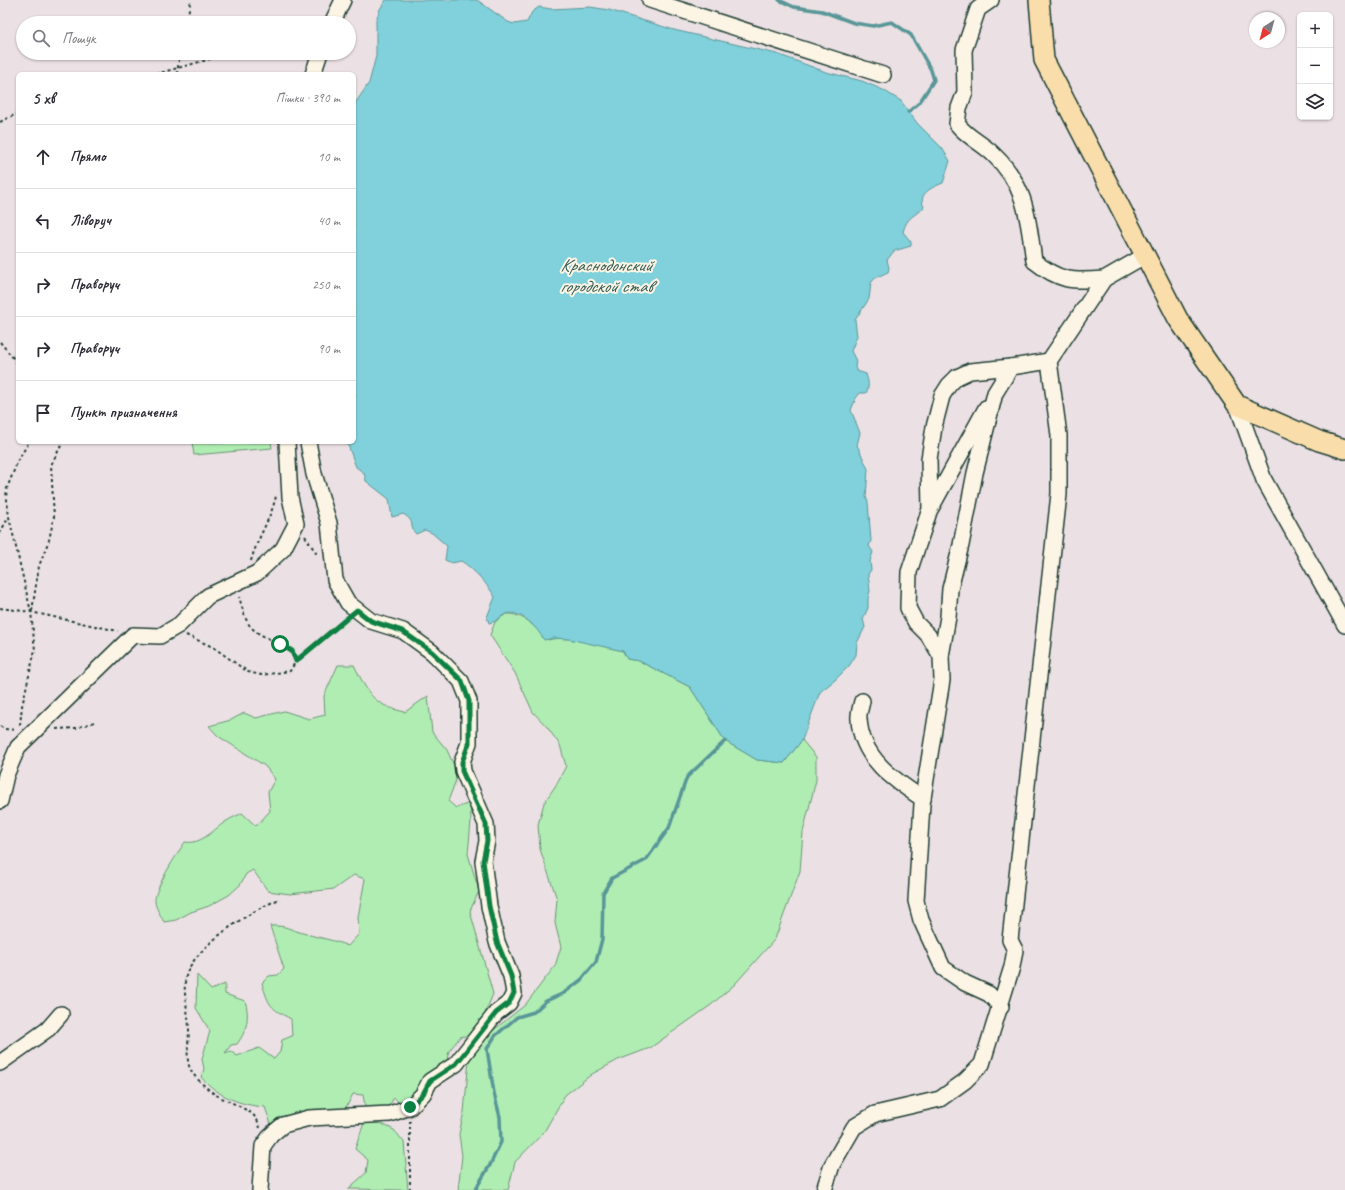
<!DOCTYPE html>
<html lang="uk">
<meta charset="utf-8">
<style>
:root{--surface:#fff;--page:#f2f2f3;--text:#2b2b33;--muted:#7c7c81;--line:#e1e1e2}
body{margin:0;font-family:Caveat,sans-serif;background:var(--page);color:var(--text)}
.controls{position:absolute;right:12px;top:12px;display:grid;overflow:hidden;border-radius:6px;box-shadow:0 1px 3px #0004}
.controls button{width:36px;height:36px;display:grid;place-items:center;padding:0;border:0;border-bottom:1px solid var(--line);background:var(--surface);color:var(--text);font:20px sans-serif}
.compass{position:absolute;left:1249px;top:12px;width:36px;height:36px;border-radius:50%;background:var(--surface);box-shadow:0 1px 3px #0004;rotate:216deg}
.stop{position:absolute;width:12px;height:12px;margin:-9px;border:3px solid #0b8043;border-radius:50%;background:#fff}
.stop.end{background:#0b8043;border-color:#fff;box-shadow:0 1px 4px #0008}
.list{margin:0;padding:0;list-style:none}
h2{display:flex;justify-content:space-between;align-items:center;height:52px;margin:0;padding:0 16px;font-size:17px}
h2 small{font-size:13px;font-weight:400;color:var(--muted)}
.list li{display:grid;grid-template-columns:26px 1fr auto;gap:12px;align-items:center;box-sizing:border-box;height:64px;padding:0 16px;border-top:1px solid var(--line)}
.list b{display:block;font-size:15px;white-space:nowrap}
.list em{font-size:13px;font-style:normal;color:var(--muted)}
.icon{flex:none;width:22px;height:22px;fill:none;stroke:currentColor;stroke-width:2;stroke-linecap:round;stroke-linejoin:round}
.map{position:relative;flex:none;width:1345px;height:1190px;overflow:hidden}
.search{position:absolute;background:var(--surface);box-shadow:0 1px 3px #0004;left:16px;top:16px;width:340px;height:44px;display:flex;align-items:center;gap:10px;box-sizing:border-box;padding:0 14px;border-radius:22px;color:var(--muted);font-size:15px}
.panel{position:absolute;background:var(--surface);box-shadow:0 1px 3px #0004;left:16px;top:72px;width:340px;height:372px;border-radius:6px}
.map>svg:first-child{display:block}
.green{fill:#b0edb3;stroke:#689574}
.water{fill:#80d1db;stroke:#599698}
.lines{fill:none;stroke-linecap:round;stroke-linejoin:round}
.stream{stroke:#599698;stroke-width:3.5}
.minor-casing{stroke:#1f3d34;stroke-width:18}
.major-casing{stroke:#1f3d34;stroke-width:22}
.path{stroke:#1f3d34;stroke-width:2;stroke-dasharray:3 3;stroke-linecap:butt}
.minor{stroke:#fcf5e5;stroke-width:15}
.major{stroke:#f9deab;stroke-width:19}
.route{stroke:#0b8043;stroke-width:5}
.labels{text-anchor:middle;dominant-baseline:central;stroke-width:4;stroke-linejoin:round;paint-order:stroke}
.water-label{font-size:18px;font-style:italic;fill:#325b55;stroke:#fcf5e5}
</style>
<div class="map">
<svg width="1345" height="1190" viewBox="0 0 1345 1190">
<rect width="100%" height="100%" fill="#ebe0e3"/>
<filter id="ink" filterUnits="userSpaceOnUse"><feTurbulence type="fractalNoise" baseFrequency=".025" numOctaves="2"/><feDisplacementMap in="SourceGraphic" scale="8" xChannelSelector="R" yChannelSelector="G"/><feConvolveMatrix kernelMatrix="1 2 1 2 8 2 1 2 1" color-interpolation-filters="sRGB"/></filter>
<g filter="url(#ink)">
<g class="green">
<polygon points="192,442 271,442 272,448 194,455"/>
<path d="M506,614C524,613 536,629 549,640C562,634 607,647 623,651L627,659L639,661L690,687L725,741L757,760L784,763L802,740L816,757V780L803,832L800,871L775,939L735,984L711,1005L650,1048L618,1060L592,1074L565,1095L544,1132L515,1162L508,1190H458L462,1156L459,1134L464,1112L469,1060L480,1041L525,1005L555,966L561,947L555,923L557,899L540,849L538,825L544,803L556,785L566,766L560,745L547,727L533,712L515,673L490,635L495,622Z"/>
<path d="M338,665H354C368,693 372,705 405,712L428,696L432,732L447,750L455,768L456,780L448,801L456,808L470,803L471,821L468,854L479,891L470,911L493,994L481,1023L471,1035L460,1037L449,1051L446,1064L402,1107L394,1097L388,1109L366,1111L363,1095L353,1094L347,1106L341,1110L282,1118L271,1124L265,1107C240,1105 219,1097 201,1077L204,1069L202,1059L210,1031L196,1008L197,975L211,990L225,984V994L245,1001C250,1016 247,1031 237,1044L231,1045L225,1053L230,1051L237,1056L259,1048L274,1059L280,1052L282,1040L292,1036L291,1019C270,1008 269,1006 262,983L269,976L278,975L284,969L270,926C287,925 290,930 306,934C320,938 334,940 348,946L359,934L358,917L365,879L354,875L334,889L290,894L268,891L253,870L246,874L240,885L229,895L209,906L191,912L176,920L164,922C161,916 155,907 155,901C154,889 177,854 185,842C201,845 213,830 225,822C231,818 237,816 242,813L256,826L270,811L268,792L275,779L265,766L218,736L209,726L231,720L244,713L256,718L284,711L309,719L325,715L324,696Z"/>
<polygon points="378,1122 394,1130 404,1142 408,1190 348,1189 366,1173 368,1160 355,1149 364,1123"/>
</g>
<path class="water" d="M386,0H477L508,22L514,24L527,22L532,12L539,7L551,9L590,7L609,10L674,30L777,54L826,72L862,81L883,90L901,101L917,123L942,148L950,161L943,183C933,187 917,193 924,207C914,217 907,216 903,232L911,242V246L894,251L887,260L889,268L888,272L875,278L871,283L869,299L855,320L857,336L851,351L856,361L855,367L857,371L866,374C868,380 870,387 866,393H860L856,398L851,410L860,433L857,445L868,469L866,497L868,502L871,541L869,546L873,552L870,561L871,570L868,574L870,591L868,598V608L863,619L865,627L857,643L856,655L849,666L835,680L820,692L802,740L784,763L757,760L725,741L690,687L639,661L627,659L623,651L569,639L554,638L544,640C538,629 521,609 506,614C500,616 497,622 489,623L487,617L495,597C489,586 472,567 461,561L452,563L445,560L447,546L432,533L425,530L416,534C409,527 416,521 403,514L392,517L389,499L366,481L364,473L356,467L348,445L342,442H354V401L356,395L354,391V105L369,83L376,56V20L380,9Z"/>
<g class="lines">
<g class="stream">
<polyline points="779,0 794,7 822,11 854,23 873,26 892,22 911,35 931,70 934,80 919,103 908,112"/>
<polyline points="475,1190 490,1165 501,1142 500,1117 494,1093 487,1049 495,1036 517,1017 534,1012 546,1001 564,993 581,980 596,962 602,939 603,893 612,878 646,860 669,828 687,777 725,741"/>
</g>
<defs>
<g id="minor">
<polyline points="650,0 883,75"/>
<path d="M991,0L978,9L964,50L965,92L959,108L957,124C967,137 982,143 994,155C1027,186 1028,220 1034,261C1059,281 1072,282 1104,279"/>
<polyline points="332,23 343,0"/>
<polyline points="313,74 320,53"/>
<polyline points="1237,405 1264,480 1345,625"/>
<polyline points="931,508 986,408"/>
<polyline points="941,656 928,635 916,623 908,608 909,572 930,509 929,459 934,427 942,396 949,385 957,377 970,371 1011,367"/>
<path d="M862,701C861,707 858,714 859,719C861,758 894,780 923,799"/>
<polyline points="0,801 6,775 18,747 133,635 160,636 179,625 208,596 257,573 283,549 296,524 290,497 287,442"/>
<polyline points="1001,1007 989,994 965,983 943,968 921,920 916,901 922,804 942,680 941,656 948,617 950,589 961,545 975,473 995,393 1011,367 1049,361"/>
<polyline points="0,1063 48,1029 61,1014"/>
<polyline points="260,1190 263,1146 271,1135 283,1125 309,1118 390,1114 410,1107 423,1094 430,1081 456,1064 496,1013 509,1003 514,993 511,976 497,942 489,906 483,861 487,841 486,824 463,771 462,762 469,743 469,701 461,681 432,652 403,631 371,621 348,603 335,580 329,523 314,474 308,442"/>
<polyline points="824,1190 832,1165 854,1127 875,1114 940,1099 965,1081 982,1064 1012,967 1015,950 1010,940 1059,494 1059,435 1049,361 1104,279 1146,255"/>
</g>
<polyline id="major" points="1039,0 1044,60 1178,319 1237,405 1319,441 1345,449"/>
</defs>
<use href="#minor" class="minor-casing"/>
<use href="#major" class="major-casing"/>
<g class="path">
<polyline points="186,23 191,0"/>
<polyline points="156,74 232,53"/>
<polyline points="177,74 180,53"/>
<polyline points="0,122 18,113"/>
<polyline points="0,342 18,364"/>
<polyline points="0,533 8,518"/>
<polyline points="305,536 318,556"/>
<path d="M251,561C257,538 271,519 276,496"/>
<polyline points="0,608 31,612 118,631"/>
<polyline points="32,611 39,566 49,540 54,517 51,465 63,442"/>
<path d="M186,635L213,647L248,672L261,675L290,671L296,661C287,639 265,643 250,626C244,618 242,606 239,597"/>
<polyline points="296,661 346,619"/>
<polyline points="20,725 22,706 35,650 31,612 9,517 6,491 18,460 29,442"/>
<polyline points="0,726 4,729 16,730"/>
<polyline points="56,729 76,728 95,722"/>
<polyline points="410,1121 410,1190"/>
<path d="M260,1128C259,1124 257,1119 255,1117C249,1109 227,1101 218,1096C209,1091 200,1082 193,1074C184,1062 189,1044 189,1030C189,1012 181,990 187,973C197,945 253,909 280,899"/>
</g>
<use href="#minor" class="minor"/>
<use href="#major" class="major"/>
</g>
</g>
<g class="lines" filter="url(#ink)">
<polyline class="route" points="280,644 292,651 296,661 357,610 371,621 402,631 432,652 462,681 469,701 469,743 462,762 462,771 486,824 487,841 483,861 489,906 497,942 511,976 514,993 509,1003 496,1013 456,1064 430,1081 423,1094 410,1107"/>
</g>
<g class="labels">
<g class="water-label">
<text x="606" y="265">Краснодонский<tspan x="606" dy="21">городской став</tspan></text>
</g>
</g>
</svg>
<div class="controls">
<button>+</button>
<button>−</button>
<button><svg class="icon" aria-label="layers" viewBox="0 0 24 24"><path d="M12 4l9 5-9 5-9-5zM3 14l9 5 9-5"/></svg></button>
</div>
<svg class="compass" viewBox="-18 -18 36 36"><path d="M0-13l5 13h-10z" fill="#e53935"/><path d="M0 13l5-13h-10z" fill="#7c7c81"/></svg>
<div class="stop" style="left:280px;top:644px"></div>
<div class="stop end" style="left:410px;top:1107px"></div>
<div class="search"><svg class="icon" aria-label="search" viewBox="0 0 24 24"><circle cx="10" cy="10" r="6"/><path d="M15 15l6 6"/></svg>Пошук</div>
<section class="panel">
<h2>5 хв<small>Пішки · 390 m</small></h2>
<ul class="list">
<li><svg class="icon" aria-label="ahead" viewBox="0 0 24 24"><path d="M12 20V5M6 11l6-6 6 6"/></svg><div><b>Прямо</b></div><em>10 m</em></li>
<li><svg class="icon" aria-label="left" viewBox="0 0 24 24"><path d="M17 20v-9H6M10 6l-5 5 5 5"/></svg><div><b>Ліворуч</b></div><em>40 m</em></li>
<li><svg class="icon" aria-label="right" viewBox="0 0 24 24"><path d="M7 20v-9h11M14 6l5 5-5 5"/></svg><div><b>Праворуч</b></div><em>250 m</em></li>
<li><svg class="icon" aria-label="right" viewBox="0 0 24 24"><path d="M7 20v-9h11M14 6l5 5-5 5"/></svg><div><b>Праворуч</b></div><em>90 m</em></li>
<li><svg class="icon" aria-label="arrive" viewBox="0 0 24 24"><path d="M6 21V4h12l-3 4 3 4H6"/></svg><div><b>Пункт призначення</b></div></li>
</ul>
</section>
</div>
